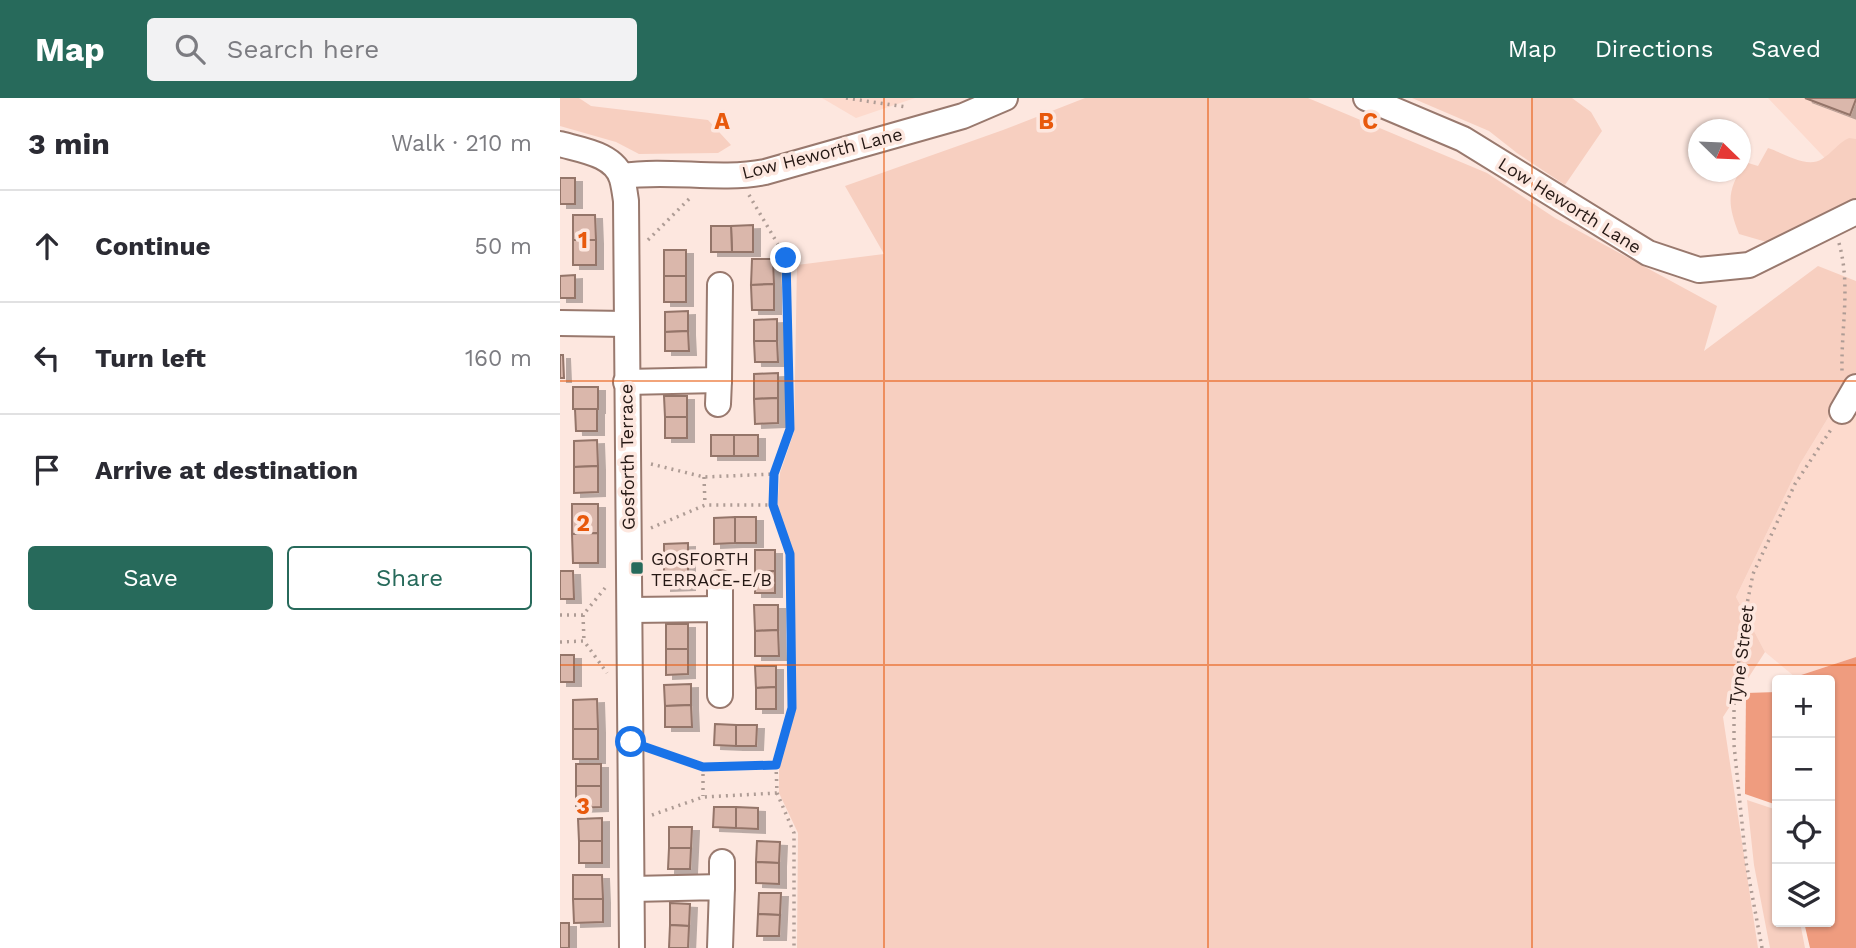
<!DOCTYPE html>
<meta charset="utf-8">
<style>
:root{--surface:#fff;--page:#f2f2f3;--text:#2b2b33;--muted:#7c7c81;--line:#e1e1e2;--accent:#276a5b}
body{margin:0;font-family:"Work Sans",sans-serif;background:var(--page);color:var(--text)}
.controls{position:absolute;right:21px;bottom:21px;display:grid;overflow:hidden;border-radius:7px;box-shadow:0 2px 5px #0004}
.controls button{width:63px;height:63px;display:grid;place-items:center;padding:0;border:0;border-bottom:2px solid var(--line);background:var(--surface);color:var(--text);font:35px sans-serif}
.compass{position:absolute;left:1128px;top:21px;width:63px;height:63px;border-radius:50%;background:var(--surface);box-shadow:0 2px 5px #0004;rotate:113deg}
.stop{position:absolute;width:21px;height:21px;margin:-16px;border:5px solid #1a73e8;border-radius:50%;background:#fff}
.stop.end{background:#1a73e8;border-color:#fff;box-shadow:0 2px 7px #0008}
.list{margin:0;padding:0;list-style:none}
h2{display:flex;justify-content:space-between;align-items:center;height:91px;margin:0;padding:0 28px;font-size:30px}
h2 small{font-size:23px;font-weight:400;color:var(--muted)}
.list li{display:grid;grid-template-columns:46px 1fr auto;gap:21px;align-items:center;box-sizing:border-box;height:112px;padding:0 28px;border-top:2px solid var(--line)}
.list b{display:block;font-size:26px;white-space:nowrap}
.list em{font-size:23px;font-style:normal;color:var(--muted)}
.actions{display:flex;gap:14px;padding:21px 28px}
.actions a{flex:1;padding:16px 0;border:2px solid var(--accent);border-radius:7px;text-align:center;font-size:24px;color:var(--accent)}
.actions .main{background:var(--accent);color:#fff}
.icon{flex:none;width:38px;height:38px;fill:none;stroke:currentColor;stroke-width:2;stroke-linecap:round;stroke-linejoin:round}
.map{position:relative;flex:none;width:1296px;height:850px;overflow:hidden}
header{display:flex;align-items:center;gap:42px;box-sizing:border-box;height:98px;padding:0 35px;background:var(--accent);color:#fff}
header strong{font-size:33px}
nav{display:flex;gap:38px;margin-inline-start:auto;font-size:24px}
.search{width:490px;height:63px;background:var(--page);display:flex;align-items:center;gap:18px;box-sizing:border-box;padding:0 24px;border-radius:7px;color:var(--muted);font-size:26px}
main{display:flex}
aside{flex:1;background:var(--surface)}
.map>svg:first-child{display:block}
.built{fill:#fddacd}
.green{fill:#f7cfc0}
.water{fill:#ef9c7f}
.building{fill:#dab7ab;stroke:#947469;stroke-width:2;filter:url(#shadow)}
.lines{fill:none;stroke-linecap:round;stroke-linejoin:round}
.minor-casing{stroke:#99796e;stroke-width:28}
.path{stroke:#ae9c95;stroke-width:3.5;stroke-dasharray:2 5;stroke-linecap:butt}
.minor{stroke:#fff;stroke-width:24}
.route{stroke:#1a73e8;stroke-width:9}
.grid{fill:none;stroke:#e8590c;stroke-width:2;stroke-opacity:0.55}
.poi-dot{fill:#276a5b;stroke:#fde7df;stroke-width:2.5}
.labels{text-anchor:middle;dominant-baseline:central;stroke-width:7;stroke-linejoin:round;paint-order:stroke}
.street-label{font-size:18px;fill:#251814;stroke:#fde7df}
.poi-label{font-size:18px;fill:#251814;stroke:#fde7df;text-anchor:start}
.grid-label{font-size:23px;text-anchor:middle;font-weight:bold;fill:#e8590c;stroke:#fde7df;stroke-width:7;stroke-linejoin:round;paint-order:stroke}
</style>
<header>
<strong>Map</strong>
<div class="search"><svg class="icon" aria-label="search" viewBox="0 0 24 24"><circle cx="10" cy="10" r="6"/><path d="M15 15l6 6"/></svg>Search here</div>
<nav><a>Map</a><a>Directions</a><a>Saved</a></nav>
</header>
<main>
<aside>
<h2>3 min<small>Walk · 210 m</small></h2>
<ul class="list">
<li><svg class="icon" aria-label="ahead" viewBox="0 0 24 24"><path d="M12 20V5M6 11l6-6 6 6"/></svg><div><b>Continue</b></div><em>50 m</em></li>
<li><svg class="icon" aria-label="left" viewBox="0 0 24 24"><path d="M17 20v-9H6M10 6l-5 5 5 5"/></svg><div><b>Turn left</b></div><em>160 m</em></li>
<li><svg class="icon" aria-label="arrive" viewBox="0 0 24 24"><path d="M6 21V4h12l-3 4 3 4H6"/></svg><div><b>Arrive at destination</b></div></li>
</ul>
<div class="actions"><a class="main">Save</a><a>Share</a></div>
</aside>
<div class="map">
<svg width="1296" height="850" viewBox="0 0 1296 850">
<defs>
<filter id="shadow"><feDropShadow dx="7" dy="4" stdDeviation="0" flood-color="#0004"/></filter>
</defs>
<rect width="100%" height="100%" fill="#fde7df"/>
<g class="built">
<polygon points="262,0 355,0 296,20"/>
<polygon points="1208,0 1296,0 1296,93"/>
<polygon points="1296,274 1296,559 1235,579 1205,554 1176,499 1240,366"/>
</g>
<g class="green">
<polygon points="0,0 19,0 31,8 148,22 171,47 158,55 79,56 56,44 0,28"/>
<polygon points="525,0 748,0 927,75 995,120 1157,208 1144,253 1258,168 1296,183 1296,274 1240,366 1176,499 1205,554 1163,619 1198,850 237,850 238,735 219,695 219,668 235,612 233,456 217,410 220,375 234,334 237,167 324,156 285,88 443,32"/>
<polygon points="852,0 1012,0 1031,14 1042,33 1005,87 957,55 929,33"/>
<path d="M1289,40L1296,41V113L1210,145L1179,136C1166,103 1168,92 1185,64L1198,68L1208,50C1224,55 1247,71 1262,61C1272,55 1278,45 1289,40Z"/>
<polygon points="1187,702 1217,712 1217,824 1240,824 1245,850 1210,850 1194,767"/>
</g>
<g class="water">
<polygon points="1296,559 1296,850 1250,850 1244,824 1270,824 1270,582 1235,582 1235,579"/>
<polygon points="1217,594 1217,707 1185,696 1186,595"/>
</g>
<g class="building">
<polygon points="1245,0 1296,0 1296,1 1290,17"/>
<rect x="0" y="80" width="15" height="26"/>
<polygon points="13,117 35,117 36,142 13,142"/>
<polygon points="193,127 193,154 172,154 171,128"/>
<polygon points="151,128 171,128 172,154 151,154"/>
<rect x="13" y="142" width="23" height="25"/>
<rect x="104" y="152" width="22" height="26"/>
<polygon points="192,161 213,161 214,186 191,187"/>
<polygon points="15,177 15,200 0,200 0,178"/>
<rect x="104" y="178" width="22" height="26"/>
<polygon points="214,186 214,212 192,212 191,187"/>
<polygon points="128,213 128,233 105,234 105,214"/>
<polygon points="217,221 217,243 194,243 194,222"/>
<polygon points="128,233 129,253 105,253 105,234"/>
<polygon points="194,243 217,243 218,264 195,264"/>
<polygon points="0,257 3,257 4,280 0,280"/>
<polygon points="218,275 218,300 194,301 194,276"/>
<rect x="13" y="289" width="25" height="22"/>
<polygon points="104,298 127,298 127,319 105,319"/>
<polygon points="218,300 218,325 195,326 194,301"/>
<polygon points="15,311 37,311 37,333 16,333"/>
<rect x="105" y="319" width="22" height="21"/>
<rect x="151" y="337" width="23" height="21"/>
<rect x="174" y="337" width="24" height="21"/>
<polygon points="37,342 38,368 14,369 14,343"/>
<polygon points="38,368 38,394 14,395 14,369"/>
<polygon points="12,406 38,406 38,435 12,436"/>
<polygon points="175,419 175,445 154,446 154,420"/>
<rect x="175" y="419" width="21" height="26"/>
<polygon points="38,435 38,465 13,465 12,436"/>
<polygon points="128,445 128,467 104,467 104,446"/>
<polygon points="195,452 215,452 215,473 195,474"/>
<polygon points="104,467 128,467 128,488 104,489"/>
<polygon points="0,473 13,473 14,501 0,501"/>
<polygon points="215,473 215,495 195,495 195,474"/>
<polygon points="194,507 218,507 218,532 195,533"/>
<rect x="106" y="526" width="22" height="25"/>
<polygon points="218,532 219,558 195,558 195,533"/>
<polygon points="106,551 128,551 128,576 106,577"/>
<rect x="0" y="557" width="14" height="27"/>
<polygon points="195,568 216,568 216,589 196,590"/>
<polygon points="131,586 131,607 105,608 104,587"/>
<polygon points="216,589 216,611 196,611 196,590"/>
<polygon points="37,601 38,631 13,631 13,602"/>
<polygon points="131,607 132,629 105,629 105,608"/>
<polygon points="155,626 176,627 176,648 154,647"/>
<polygon points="176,627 197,627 196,648 176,648"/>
<rect x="13" y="631" width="25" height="30"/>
<rect x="16" y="666" width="25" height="22"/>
<polygon points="16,688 41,688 41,709 16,710"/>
<polygon points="154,709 176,709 176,730 153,729"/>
<polygon points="176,709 198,710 198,731 176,730"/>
<polygon points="42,720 42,743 19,743 18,721"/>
<polygon points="109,729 132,729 131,750 109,750"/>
<rect x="19" y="743" width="23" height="22"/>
<polygon points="197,743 220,744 219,765 196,764"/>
<polygon points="109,750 131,750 130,771 108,771"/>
<polygon points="196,764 219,765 219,786 196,785"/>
<polygon points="13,777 42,777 43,801 13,801"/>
<polygon points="199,795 221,795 220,817 198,816"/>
<polygon points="13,801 43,801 43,824 14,825"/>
<polygon points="110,805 130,806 129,828 110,827"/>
<polygon points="198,816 220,817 219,838 197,838"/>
<rect x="0" y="825" width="9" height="25"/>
<polygon points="110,827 129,828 128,850 109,850"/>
</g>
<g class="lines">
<defs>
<g id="minor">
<polyline points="806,0 903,41 1088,155 1139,172 1189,167 1296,114"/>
<path d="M0,46C21,52 55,56 62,81C64,88 65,96 66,103L72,850"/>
<path d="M62,78C110,71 158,83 205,74L403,18L445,0"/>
<polyline points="0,225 66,226"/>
<polyline points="66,284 159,282 160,187"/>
<polyline points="158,306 159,282"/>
<polyline points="1282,313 1296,289"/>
<polyline points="160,511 160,485"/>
<polyline points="70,512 160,511 160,597"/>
<polyline points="162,789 162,764"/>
<polyline points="72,791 162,789 160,850"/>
</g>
</defs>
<use href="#minor" class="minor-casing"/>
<g class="path">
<polyline points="286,0 346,9"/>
<polyline points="189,97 226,160 230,331 214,376 213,407 230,455 232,610 216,667 217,695 234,735 234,850"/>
<polyline points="88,142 130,100"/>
<path d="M1279,145C1291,188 1281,229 1282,273"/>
<polyline points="91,366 144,379 214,376"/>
<polyline points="144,379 145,407"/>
<polyline points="91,430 145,407 213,407"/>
<polyline points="0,517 23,517 45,490"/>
<polyline points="23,517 24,543"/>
<polyline points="0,544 24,543 47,575"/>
<polyline points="92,651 143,669 216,667"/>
<polyline points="143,669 143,698"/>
<polyline points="92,717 143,699 217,695"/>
<polyline points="1202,850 1186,764 1174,647 1174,606 1183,526 1193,476 1235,386 1272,330"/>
</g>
<use href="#minor" class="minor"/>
</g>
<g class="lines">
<polyline class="route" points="71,644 143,669 216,667 232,610 230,456 213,407 214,376 230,331 226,160"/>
</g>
<path class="grid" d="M324,0V850M648,0V850M972,0V850M0,283H1296M0,567H1296"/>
<rect class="poi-dot" x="70" y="463" width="14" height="14" rx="3.5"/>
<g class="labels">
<g class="street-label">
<text transform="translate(262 55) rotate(-14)">Low Heworth Lane</text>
<text transform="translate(1010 107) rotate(32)">Low Heworth Lane</text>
<text transform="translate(67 359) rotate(-91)">Gosforth Terrace</text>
<text transform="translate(1181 557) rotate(-83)">Tyne Street</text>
</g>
<g class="poi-label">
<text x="91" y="460">GOSFORTH<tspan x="91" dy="21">TERRACE-E/B</tspan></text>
</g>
</g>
<g class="grid-label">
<text x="162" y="31">A</text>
<text x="486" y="31">B</text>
<text x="810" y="31">C</text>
<text x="23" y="150">1</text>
<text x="23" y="433">2</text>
<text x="23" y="716">3</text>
</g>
</svg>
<div class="controls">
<button>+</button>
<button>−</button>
<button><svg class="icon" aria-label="locate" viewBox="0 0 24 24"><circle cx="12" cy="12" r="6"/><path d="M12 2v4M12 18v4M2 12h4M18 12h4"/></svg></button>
<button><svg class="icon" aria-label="layers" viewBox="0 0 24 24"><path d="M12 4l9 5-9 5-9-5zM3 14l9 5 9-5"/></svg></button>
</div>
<svg class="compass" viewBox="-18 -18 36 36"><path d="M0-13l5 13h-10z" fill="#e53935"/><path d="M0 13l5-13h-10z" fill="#7c7c81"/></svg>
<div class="stop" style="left:71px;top:644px"></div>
<div class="stop end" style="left:226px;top:160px"></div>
</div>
</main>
